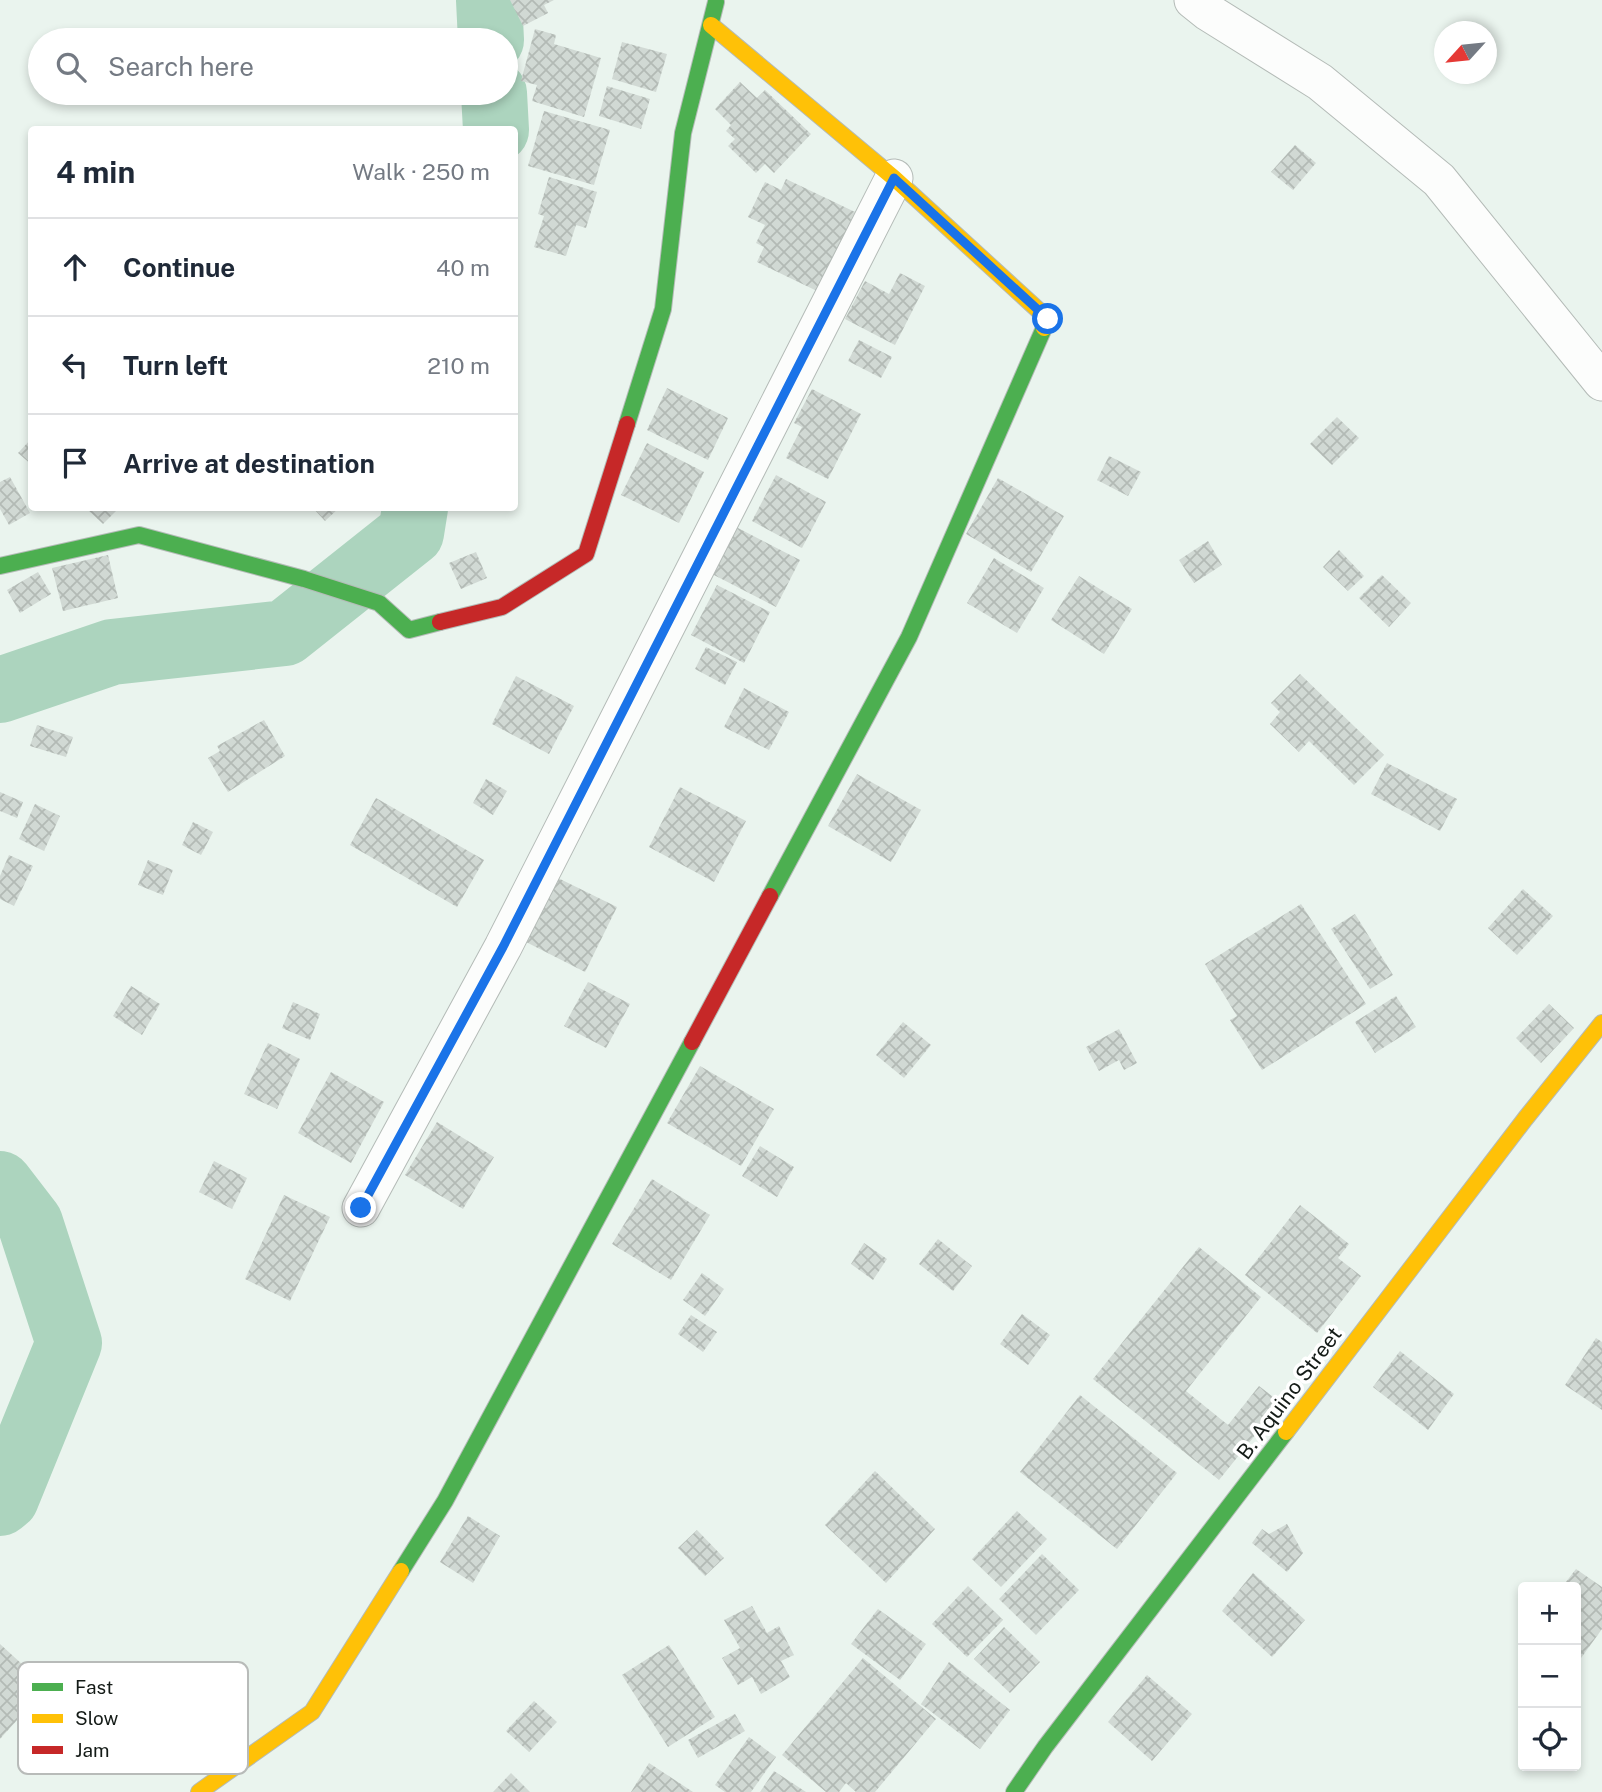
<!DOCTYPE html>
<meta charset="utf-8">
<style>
:root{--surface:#fff;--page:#f2f2f3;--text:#1f2937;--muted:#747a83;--line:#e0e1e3}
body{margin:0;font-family:"Public Sans",sans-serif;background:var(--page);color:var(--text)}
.controls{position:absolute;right:21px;bottom:21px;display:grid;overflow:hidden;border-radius:7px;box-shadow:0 4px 10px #0003}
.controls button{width:63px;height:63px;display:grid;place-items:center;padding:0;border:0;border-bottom:2px solid var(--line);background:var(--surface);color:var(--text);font:35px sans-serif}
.compass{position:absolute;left:1434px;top:21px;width:63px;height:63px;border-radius:50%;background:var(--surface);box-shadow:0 4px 10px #0003;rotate:243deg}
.stop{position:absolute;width:21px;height:21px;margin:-16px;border:5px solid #1a73e8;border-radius:50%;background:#fff}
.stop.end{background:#1a73e8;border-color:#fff;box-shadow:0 2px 7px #0008}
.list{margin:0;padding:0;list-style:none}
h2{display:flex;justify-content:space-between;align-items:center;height:91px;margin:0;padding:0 28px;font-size:30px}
h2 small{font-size:23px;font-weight:400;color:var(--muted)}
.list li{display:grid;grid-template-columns:46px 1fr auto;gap:21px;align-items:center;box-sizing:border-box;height:98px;padding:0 28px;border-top:2px solid var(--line)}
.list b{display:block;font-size:26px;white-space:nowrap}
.list em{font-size:23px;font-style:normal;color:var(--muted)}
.icon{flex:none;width:38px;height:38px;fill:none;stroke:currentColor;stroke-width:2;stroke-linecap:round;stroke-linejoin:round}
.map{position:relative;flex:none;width:1602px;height:1792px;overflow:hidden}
.search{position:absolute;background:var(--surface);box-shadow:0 4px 10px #0003;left:28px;top:28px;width:490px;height:77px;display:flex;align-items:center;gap:18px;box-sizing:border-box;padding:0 24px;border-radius:38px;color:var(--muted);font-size:26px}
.panel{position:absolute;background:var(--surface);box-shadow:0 4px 10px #0003;left:28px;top:126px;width:490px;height:385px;border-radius:7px}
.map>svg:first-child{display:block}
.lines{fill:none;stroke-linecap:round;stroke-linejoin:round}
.river{stroke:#acd4be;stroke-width:66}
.building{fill:url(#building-cross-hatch)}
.street-casing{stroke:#b4bbb7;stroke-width:39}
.fast-casing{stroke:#b4bbb7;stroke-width:18}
.slow-casing{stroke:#b4bbb7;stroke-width:18}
.jam-casing{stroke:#b4bbb7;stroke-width:18}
.street{stroke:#fcfdfc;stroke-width:37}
.fast{stroke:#4caf50;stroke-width:16}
.slow{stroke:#ffc107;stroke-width:16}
.jam{stroke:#c62828;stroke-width:16}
.route{stroke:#1a73e8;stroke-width:9}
.labels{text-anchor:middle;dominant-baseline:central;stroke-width:7;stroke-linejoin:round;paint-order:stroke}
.street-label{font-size:21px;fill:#141b17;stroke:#fff}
.key{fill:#fff;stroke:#b8bbb9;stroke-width:2}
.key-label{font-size:19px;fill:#141b17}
</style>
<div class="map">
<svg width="1602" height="1792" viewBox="0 0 1602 1792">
<defs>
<pattern id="building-cross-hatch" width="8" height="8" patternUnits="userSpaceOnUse" patternTransform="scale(1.75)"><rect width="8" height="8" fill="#d1d9d4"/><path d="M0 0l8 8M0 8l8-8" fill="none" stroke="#b3bab5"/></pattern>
</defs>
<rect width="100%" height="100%" fill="#eaf4ee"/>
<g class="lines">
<g class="river">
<polyline points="489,0 491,40"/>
<polyline points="494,93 496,130"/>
<polyline points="0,690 112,652 285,633 411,533 415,508"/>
<polyline points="0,1184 30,1223 69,1343 6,1498 0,1503"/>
</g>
</g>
<g class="building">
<polygon points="510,0 554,0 544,5 548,13 523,26"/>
<polygon points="535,29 556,35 554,44 601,58 584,117 532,101 537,85 521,81"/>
<polygon points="622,42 667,54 656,92 612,79"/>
<polygon points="740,82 757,98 765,90 811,134 774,173 765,164 756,173 728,146 735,139 726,131 731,125 715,109"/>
<polygon points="607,86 650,99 641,129 599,116"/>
<polygon points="544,111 610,130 594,185 528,166"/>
<polygon points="1295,145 1316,163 1293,190 1271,172"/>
<polygon points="549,177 597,192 586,228 576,225 566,256 534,247 544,216 538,214"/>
<polygon points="786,179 855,212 817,291 757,262 764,247 756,243 765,225 748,217 765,182 781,190"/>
<polygon points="900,273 925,286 895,345 845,319 865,281 889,294"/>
<polygon points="859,340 892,357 881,378 848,361"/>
<polygon points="667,388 728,418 708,460 647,430"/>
<polygon points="812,389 861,414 828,479 786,458 802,427 794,423"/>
<polygon points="1337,417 1359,438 1332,465 1310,444"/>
<polygon points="32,438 32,465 18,453"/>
<polygon points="647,443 704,472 679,523 621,495"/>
<polygon points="1109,456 1141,472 1128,496 1097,480"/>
<polygon points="776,475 826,502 802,548 752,521"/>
<polygon points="10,477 30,513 9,525 0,509 0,482"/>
<polygon points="998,478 1064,516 1031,572 966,534"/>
<polygon points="86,508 119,508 103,524"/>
<polygon points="313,508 339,508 325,521"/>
<polygon points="736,527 800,560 776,607 712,574"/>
<polygon points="1208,541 1222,565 1194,583 1179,560"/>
<polygon points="1339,550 1364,576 1348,591 1323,567"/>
<polygon points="476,552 487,578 461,589 449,563"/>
<polygon points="108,555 118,598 63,611 52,568"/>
<polygon points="994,558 1044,588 1017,633 967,603"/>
<polygon points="38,572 51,594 20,613 7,590"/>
<polygon points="1382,575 1411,603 1389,627 1359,598"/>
<polygon points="1079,576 1132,609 1104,654 1051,620"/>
<polygon points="717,585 770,612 744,663 691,635"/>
<polygon points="706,647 737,662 725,685 695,669"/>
<polygon points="1300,674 1384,755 1354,785 1309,741 1299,752 1270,724 1280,712 1271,703"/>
<polygon points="516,676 574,706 549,754 492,724"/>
<polygon points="744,688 789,712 769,750 724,727"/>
<polygon points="264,720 285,756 228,792 208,758 220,751 217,746"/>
<polygon points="37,725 73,737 66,757 30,746"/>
<polygon points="1387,763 1457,799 1440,831 1371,794"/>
<polygon points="857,774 921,810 891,862 828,826"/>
<polygon points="486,779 507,791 493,815 473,803"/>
<polygon points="680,787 746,821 714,882 649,847"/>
<polygon points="0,792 23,802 17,818 0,811"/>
<polygon points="376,798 484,860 457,907 350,845"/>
<polygon points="35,804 60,816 44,851 19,839"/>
<polygon points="193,822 213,832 201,855 182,845"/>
<polygon points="9,855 33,866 14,906 0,899 0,876"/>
<polygon points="148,860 173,870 163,895 138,885"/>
<polygon points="558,878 617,907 585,972 526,942"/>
<polygon points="1523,889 1553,916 1517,955 1488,928"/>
<polygon points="1301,904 1366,1004 1262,1070 1230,1020 1237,1016 1205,964"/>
<polygon points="1355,914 1393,975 1370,989 1331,929"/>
<polygon points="588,982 630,1004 606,1048 564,1026"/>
<polygon points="131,986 160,1004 142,1035 113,1016"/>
<polygon points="1396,996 1416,1027 1375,1053 1355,1022"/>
<polygon points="293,1002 320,1014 310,1040 282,1028"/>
<polygon points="1549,1004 1574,1028 1541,1063 1516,1038"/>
<polygon points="903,1022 931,1045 904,1078 876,1055"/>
<polygon points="1119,1029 1137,1063 1124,1070 1119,1060 1099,1071 1086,1047"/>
<polygon points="268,1043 300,1059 277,1109 244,1094"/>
<polygon points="700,1066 774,1109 741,1166 667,1123"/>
<polygon points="331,1072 384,1102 351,1163 298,1133"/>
<polygon points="437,1122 494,1157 463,1209 405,1175"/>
<polygon points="760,1146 794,1167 777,1197 742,1176"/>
<polygon points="214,1161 247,1178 232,1209 199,1192"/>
<polygon points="652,1179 710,1215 671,1280 612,1244"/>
<polygon points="284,1195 330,1217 290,1301 245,1279"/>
<polygon points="1300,1205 1349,1244 1338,1258 1361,1276 1317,1333 1245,1275"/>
<polygon points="938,1239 972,1266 953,1291 919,1264"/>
<polygon points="864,1243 887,1259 873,1280 851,1264"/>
<polygon points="1199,1247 1261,1297 1186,1391 1228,1425 1259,1386 1281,1403 1219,1480 1093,1379"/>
<polygon points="702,1273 724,1289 705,1316 683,1300"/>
<polygon points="1022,1314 1050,1335 1028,1365 1000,1344"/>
<polygon points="691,1315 717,1332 703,1352 678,1334"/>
<polygon points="1596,1338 1602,1342 1602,1410 1565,1385"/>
<polygon points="1400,1351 1454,1394 1428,1430 1373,1387"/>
<polygon points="1080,1395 1177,1473 1117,1549 1020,1472"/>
<polygon points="875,1471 935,1529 886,1583 825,1525"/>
<polygon points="1017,1511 1047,1539 1001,1587 972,1559"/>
<polygon points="468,1516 500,1536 473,1583 440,1562"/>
<polygon points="1287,1524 1303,1553 1287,1572 1252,1543 1262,1529 1269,1534"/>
<polygon points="697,1530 724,1558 705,1576 678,1548"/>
<polygon points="1042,1554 1079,1590 1036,1635 999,1599"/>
<polygon points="1576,1569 1602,1587 1602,1629 1576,1665 1576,1587 1562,1587"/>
<polygon points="1253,1573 1305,1620 1272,1657 1222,1611"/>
<polygon points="968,1586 1003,1620 967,1657 932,1624"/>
<polygon points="752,1606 767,1633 779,1626 794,1655 781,1661 790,1677 761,1694 752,1677 738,1685 722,1658 740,1648 724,1620"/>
<polygon points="878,1609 926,1644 900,1680 851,1644"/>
<polygon points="1004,1627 1040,1662 1010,1693 974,1659"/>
<polygon points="0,1644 47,1687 0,1739"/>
<polygon points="669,1645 715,1717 668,1747 622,1675"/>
<polygon points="863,1658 936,1719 875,1792 856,1792 846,1783 839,1792 826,1792 782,1755"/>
<polygon points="949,1662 1010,1710 980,1749 921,1704"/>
<polygon points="1147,1675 1192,1714 1152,1761 1108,1722"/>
<polygon points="534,1701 557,1722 529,1752 506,1731"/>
<polygon points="735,1714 745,1731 698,1758 688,1740"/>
<polygon points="749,1737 776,1757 751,1792 725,1792 715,1785"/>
<polygon points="649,1763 693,1792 631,1792"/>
<polygon points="774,1771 806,1792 760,1792"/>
<polygon points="511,1773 530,1792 493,1792"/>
</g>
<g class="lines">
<defs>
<g id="street">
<polyline points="1193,0 1208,12 1320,82 1439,180 1602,382"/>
<polyline points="361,1208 503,947 894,178"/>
</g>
<g id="fast">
<polyline points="627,424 663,309 683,133 716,2"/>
<polyline points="0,566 139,535 304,579 379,603 409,630 440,622"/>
<polyline points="770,896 909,637 1044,328"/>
<polyline points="401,1571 445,1501 692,1042"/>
<polyline points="1014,1792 1045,1747 1286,1432"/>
</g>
<g id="slow">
<polyline points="711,25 894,178 1048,319 1044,328"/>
<polyline points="1286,1432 1525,1119 1602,1023"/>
<polyline points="199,1792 312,1712 401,1571"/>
</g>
<g id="jam">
<polyline points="440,622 502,607 586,554 627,424"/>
<polyline points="692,1042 770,896"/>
</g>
</defs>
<use href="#street" class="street-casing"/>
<use href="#fast" class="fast-casing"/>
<use href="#slow" class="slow-casing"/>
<use href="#jam" class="jam-casing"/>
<use href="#street" class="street"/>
<use href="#fast" class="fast"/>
<use href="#slow" class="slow"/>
<use href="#jam" class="jam"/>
</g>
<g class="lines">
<polyline class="route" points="361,1208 503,947 894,178 1048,319"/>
</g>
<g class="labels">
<g class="street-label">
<text transform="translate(1289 1393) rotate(-53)">B. Aquino Street</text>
</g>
</g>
<rect x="18" y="1662" width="230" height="112" rx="10" class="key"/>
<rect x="32" y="1683" width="31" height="8" fill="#4caf50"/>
<rect x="32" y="1714" width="31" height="9" fill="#ffc107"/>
<rect x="32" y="1746" width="31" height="8" fill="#c62828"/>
<g class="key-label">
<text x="75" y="1694">Fast</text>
<text x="75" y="1725">Slow</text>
<text x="75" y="1757">Jam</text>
</g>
</svg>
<div class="controls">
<button>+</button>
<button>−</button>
<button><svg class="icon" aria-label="locate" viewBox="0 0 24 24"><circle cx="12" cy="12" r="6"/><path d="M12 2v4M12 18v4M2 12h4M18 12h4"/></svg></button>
</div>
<svg class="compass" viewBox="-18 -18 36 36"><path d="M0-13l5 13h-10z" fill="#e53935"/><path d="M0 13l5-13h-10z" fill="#747a83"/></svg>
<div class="stop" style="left:1048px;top:319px"></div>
<div class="stop end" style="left:361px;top:1208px"></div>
<div class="search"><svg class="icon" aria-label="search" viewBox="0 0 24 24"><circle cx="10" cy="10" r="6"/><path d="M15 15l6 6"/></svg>Search here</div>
<section class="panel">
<h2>4 min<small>Walk · 250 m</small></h2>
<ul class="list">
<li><svg class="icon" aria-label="ahead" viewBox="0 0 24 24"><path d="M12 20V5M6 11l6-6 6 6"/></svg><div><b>Continue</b></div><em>40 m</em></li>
<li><svg class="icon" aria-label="left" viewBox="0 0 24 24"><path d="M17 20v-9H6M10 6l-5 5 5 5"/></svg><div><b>Turn left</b></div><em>210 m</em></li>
<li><svg class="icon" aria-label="arrive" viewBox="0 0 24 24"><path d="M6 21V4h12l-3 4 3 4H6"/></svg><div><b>Arrive at destination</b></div></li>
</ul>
</section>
</div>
